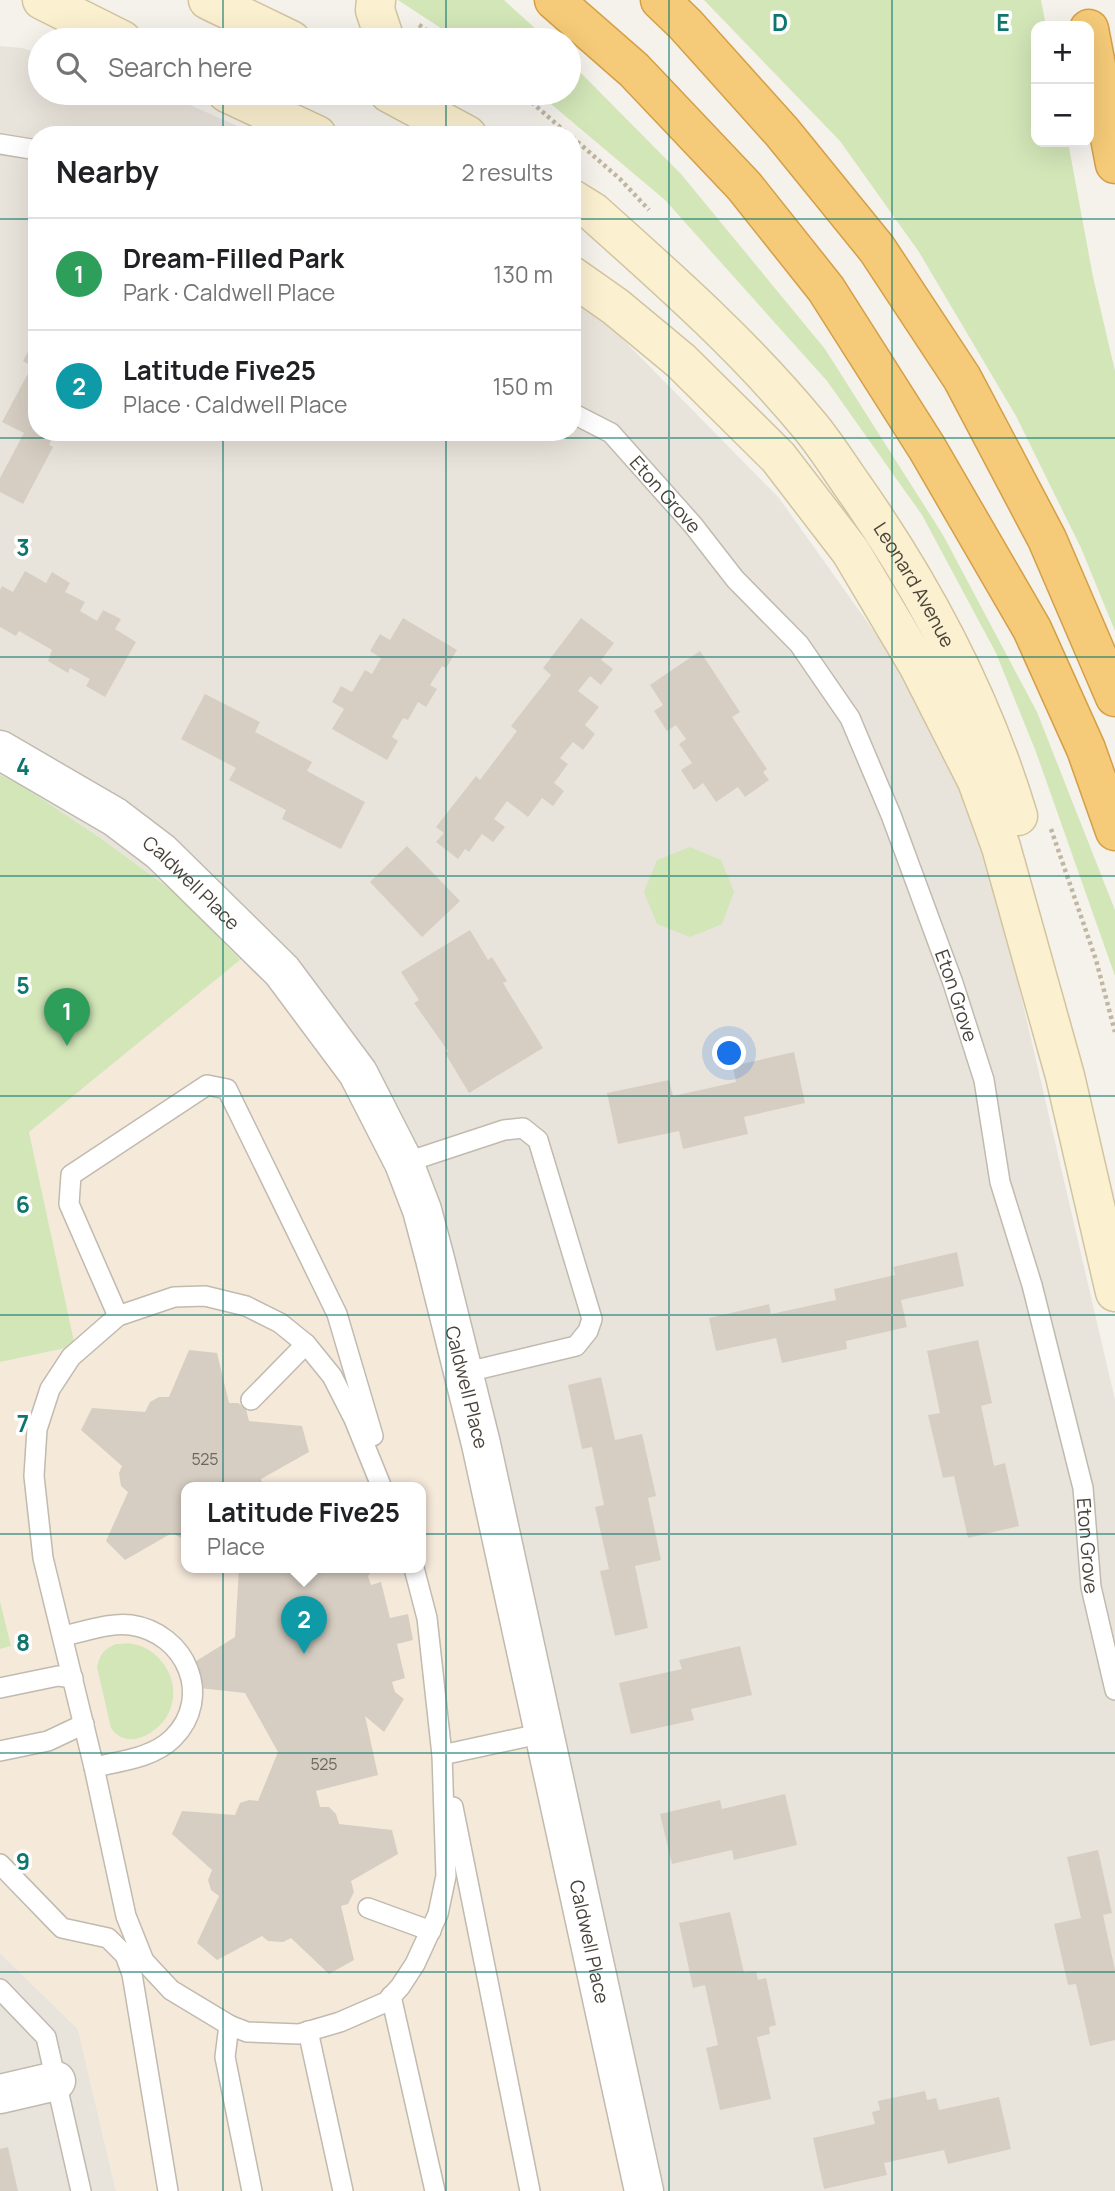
<!DOCTYPE html>
<meta charset="utf-8">
<style>
:root{--surface:#fff;--page:#f6f6f6;--text:#202124;--muted:#757577;--line:#e0e0e0;--accent:#ec472c}
body{margin:0;font-family:Manrope,sans-serif;background:var(--page);color:var(--text)}
.controls{position:absolute;right:21px;top:21px;display:grid;overflow:hidden;border-radius:14px;box-shadow:0 7px 28px #0002}
.controls button{width:63px;height:63px;display:grid;place-items:center;padding:0;border:0;border-bottom:2px solid var(--line);background:var(--surface);color:var(--text);font:35px sans-serif}
.you{position:absolute;left:730px;top:1054px;width:24px;height:24px;margin:-18px;border:5px solid #fff;border-radius:50%;background:#1a73e8;box-shadow:0 0 0 10px #1a73e833}
.badge{display:grid;place-items:center;width:46px;height:46px;border-radius:50%;background:var(--accent);color:#fff;font-size:23px;font-weight:700}
.pin{position:absolute;translate:-50% -58px;filter:drop-shadow(0 2px 4px #0008)}
.pin::after{content:'';position:absolute;top:37px;width:24px;height:21px;background:inherit;clip-path:polygon(0 0,100% 0,50% 100%)}
.popup{position:absolute;left:181px;top:1482px;width:245px;height:91px;box-sizing:border-box;display:grid;place-content:center;border-radius:14px;background:var(--surface);filter:drop-shadow(0 2px 5px #0005);font-size:23px;white-space:nowrap;color:var(--muted)}
.popup b{font-size:26px;color:var(--text)}
.popup::after{content:'';position:absolute;left:50%;top:100%;margin-left:-14px;border:14px solid transparent;border-top-color:var(--surface)}
.list{margin:0;padding:0;list-style:none}
h2{display:flex;justify-content:space-between;align-items:center;height:91px;margin:0;padding:0 28px;font-size:30px}
h2 small{font-size:23px;font-weight:400;color:var(--muted)}
.list li{display:grid;grid-template-columns:46px 1fr auto;gap:21px;align-items:center;box-sizing:border-box;height:112px;padding:0 28px;border-top:2px solid var(--line)}
.list b{display:block;font-size:26px;white-space:nowrap}
.list p{margin:0;font-size:23px;white-space:nowrap;color:var(--muted)}
.list em{font-size:23px;font-style:normal;color:var(--muted)}
.icon{flex:none;width:38px;height:38px;fill:none;stroke:currentColor;stroke-width:2;stroke-linecap:round;stroke-linejoin:round}
.map{position:relative;flex:none;width:1115px;height:2191px;overflow:hidden}
.search{position:absolute;background:var(--surface);box-shadow:0 7px 28px #0002;left:28px;top:28px;width:553px;height:77px;display:flex;align-items:center;gap:18px;box-sizing:border-box;padding:0 24px;border-radius:38px;color:var(--muted);font-size:26px}
.panel{position:absolute;background:var(--surface);box-shadow:0 7px 28px #0002;left:28px;top:126px;width:553px;height:315px;border-radius:28px}
.map>svg:first-child{display:block}
.residential{fill:#e9e4db}
.commercial{fill:#f5e9da;fill-rule:evenodd}
.green{fill:#d2e6b8}
.building{fill:#d6cec2}
.lines{fill:none;stroke-linecap:round;stroke-linejoin:round}
.lane-casing{stroke:#c0baaf;stroke-width:22}
.street-casing{stroke:#c0baaf;stroke-width:41}
.secondary-casing{stroke:#d2c49f;stroke-width:41}
.highway-casing{stroke:#d49f47;stroke-width:41}
.path{stroke:#c1b6a1;stroke-width:4.5;stroke-dasharray:3.5 3.5;stroke-linecap:butt}
.lane{stroke:#fff;stroke-width:19}
.street{stroke:#fff;stroke-width:38}
.secondary{stroke:#fbf0d0;stroke-width:38}
.highway{stroke:#f5ca78;stroke-width:38}
.grid{fill:none;stroke:#0f766e;stroke-width:2;stroke-opacity:0.55}
.labels{text-anchor:middle;dominant-baseline:central;stroke-width:7;stroke-linejoin:round;paint-order:stroke}
.number-label{font-size:16px;fill:#6c665c}
.street-label{font-size:19px;fill:#49433a;stroke:#fff}
.grid-label{font-size:23px;text-anchor:middle;font-weight:bold;fill:#0f766e;stroke:#fff;stroke-width:7;stroke-linejoin:round;paint-order:stroke}
</style>
<div class="map">
<svg width="1115" height="2191" viewBox="0 0 1115 2191">
<rect width="100%" height="100%" fill="#f5f2ec"/>
<g class="residential">
<polygon points="0,46 22,48 40,54 40,93 156,93 183,102 258,135 37,135 37,432 572,432 572,298 595,311 779,498 905,675 984,836 1115,1400 1115,2191 658,2191 279,971 240,960 181,897 99,837 18,783 0,775"/>
<polygon points="0,1953 78,2029 116,2191 0,2191"/>
</g>
<path class="commercial" d="M240,960L279,971L404,1145L658,2191H116L78,2029L0,1953V1649L11,1646L0,1601V1362L75,1346L29,1132ZM187,1488H421V1568H187Z"/>
<g class="green">
<polygon points="398,0 504,0 548,40 459,40"/>
<polygon points="704,0 1041,0 1046,26 1036,26 1036,142 1068,142 1093,277 1115,371 1115,631 1081,548 1016,416 919,252 840,141"/>
<polygon points="569,61 681,174 825,349 943,535 1037,712 1115,910 1115,976 1036,752 996,653 922,515 827,381 665,200 538,93 569,93"/>
<polygon points="0,775 18,783 99,837 181,897 240,960 29,1132 75,1346 0,1362"/>
<polygon points="690,847 721,860 734,892 722,924 690,937 657,924 644,892 657,860"/>
<polygon points="0,1601 11,1646 0,1649"/>
<path d="M116,1644C121,1644 128,1643 133,1644C165,1650 185,1689 166,1718C153,1736 126,1750 111,1728L97,1667C100,1654 104,1649 116,1644Z"/>
</g>
<g class="building">
<polygon points="37,334 37,432 55,432 49,445 53,447 23,504 0,492 0,478 24,433 2,422 32,366 23,361"/>
<polygon points="25,571 46,583 52,572 70,583 65,592 85,602 80,611 97,621 103,610 121,619 115,629 136,642 105,697 86,686 90,679 70,668 68,673 48,661 52,650 19,631 16,636 0,627 0,590 2,586 13,592"/>
<polygon points="403,618 457,650 446,668 442,666 430,685 437,689 426,707 418,702 408,720 403,718 392,737 398,741 387,760 332,729 344,709 332,702 341,686 352,692 365,670 372,674 381,658 370,651 380,634 390,640"/>
<polygon points="581,618 614,643 601,660 613,669 601,685 590,676 578,691 599,707 585,725 595,734 583,750 573,742 560,758 568,764 554,783 564,791 553,806 542,798 528,817 507,801 494,819 505,827 493,842 482,834 469,852 465,849 458,859 436,842 444,833 436,827 476,776 480,780 517,731 511,726 551,675 543,668"/>
<polygon points="700,651 740,712 732,717 767,769 763,772 769,780 745,797 738,787 716,802 703,783 694,790 681,770 692,763 679,744 686,739 676,725 667,731 654,711 663,705 650,685"/>
<polygon points="205,694 260,722 255,732 312,762 307,771 365,802 341,849 282,819 286,810 229,780 236,768 181,739"/>
<polygon points="407,846 460,901 422,937 370,882"/>
<polygon points="470,930 488,960 492,957 507,981 503,983 543,1048 469,1093 445,1053 448,1051 414,1003 419,1000 401,972"/>
<polygon points="794,1052 805,1103 744,1117 748,1134 683,1149 679,1131 618,1144 607,1093 669,1080 673,1096 705,1089 736,1082 733,1066"/>
<polygon points="957,1252 964,1286 901,1300 907,1327 846,1341 847,1349 782,1363 776,1338 716,1351 709,1318 769,1304 771,1314 836,1300 834,1289 895,1275 893,1267"/>
<polygon points="978,1340 992,1403 981,1406 994,1466 1005,1463 1019,1526 968,1538 954,1476 943,1478 928,1415 940,1413 927,1351"/>
<polygon points="189,1350 217,1353 229,1403 238,1403 246,1409 249,1421 302,1426 309,1452 261,1479 263,1488 187,1488 187,1541 172,1533 125,1560 106,1541 128,1492 121,1486 119,1473 122,1466 81,1430 92,1408 145,1412 150,1402 159,1397 169,1397"/>
<polygon points="601,1377 615,1440 642,1434 656,1496 648,1498 661,1560 635,1566 648,1628 615,1636 600,1571 609,1569 595,1507 604,1505 592,1447 582,1449 568,1385"/>
<polygon points="239,1568 374,1568 368,1576 371,1585 381,1582 390,1618 408,1614 413,1640 397,1644 405,1678 392,1682 395,1692 404,1699 384,1732 365,1716 378,1775 316,1791 320,1807 329,1807 336,1814 339,1824 392,1830 398,1854 351,1881 354,1892 348,1904 341,1906 354,1960 329,1974 291,1938 283,1942 268,1941 262,1936 217,1960 197,1943 219,1896 211,1890 208,1880 212,1870 172,1834 182,1811 235,1815 240,1803 249,1800 258,1801 278,1752 245,1693 199,1688 193,1663 235,1637"/>
<polygon points="740,1646 752,1695 691,1709 694,1720 631,1734 619,1683 682,1669 679,1660"/>
<polygon points="785,1794 797,1845 734,1860 732,1850 672,1864 660,1814 720,1800 722,1809"/>
<polygon points="1098,1850 1112,1913 1103,1915 1115,1970 1115,2040 1090,2046 1076,1984 1068,1985 1054,1924 1081,1918 1067,1857"/>
<polygon points="730,1912 744,1973 756,1971 758,1980 766,1978 776,2025 769,2027 770,2034 757,2037 771,2099 720,2110 706,2048 718,2045 705,1985 693,1988 679,1923"/>
<polygon points="925,2091 927,2100 936,2098 939,2110 999,2097 1011,2149 948,2164 944,2150 884,2163 887,2175 824,2189 813,2138 875,2124 872,2112 880,2110 878,2101"/>
<polygon points="8,2147 18,2191 0,2191 0,2149"/>
</g>
<g class="lines">
<defs>
<g id="lane">
<polyline points="0,144 37,150"/>
<path id="s1" d="M572,413L611,433L693,525L735,579L799,644L850,718L891,815L953,983L984,1080L1000,1182L1032,1285L1083,1488L1091,1587L1115,1690"/>
<polyline points="404,1163 504,1130 523,1128 538,1140 592,1319 588,1331 576,1346 463,1373"/>
<polyline points="118,1316 69,1204 71,1175 207,1085 227,1089 337,1314 373,1436"/>
<polyline points="251,1400 306,1344"/>
<polyline points="382,1488 354,1419 332,1376 306,1344 280,1323 246,1306 205,1296 174,1297 118,1316 71,1357 50,1389 37,1429 34,1476 43,1558 94,1767 126,1916 144,1961 171,1990 229,2025 247,2032 299,2034 340,2022 386,2002 400,1987 415,1964 438,1914 446,1876 442,1755 427,1618 414,1568"/>
<path d="M63,1636C84,1632 110,1622 131,1625C186,1633 214,1697 173,1738C153,1758 121,1761 94,1767"/>
<polyline points="0,1688 58,1676 73,1678"/>
<polyline points="0,1751 48,1741 84,1724"/>
<polyline points="442,1755 544,1733"/>
<polyline points="453,1807 530,2191"/>
<polyline points="0,1864 62,1928 108,1938 125,1955 132,1974 168,2191"/>
<polyline points="368,1908 431,1931"/>
<polyline points="0,1989 46,2037 81,2191"/>
<polyline points="391,1996 435,2191"/>
<polyline points="229,2025 225,2057 252,2191"/>
<polyline points="308,2031 343,2191"/>
</g>
<g id="street">
<path id="s2" d="M0,750L115,817L161,852L282,971L358,1073L404,1163L422,1210L435,1259L481,1444L644,2191"/>
<polyline points="0,2094 56,2081"/>
</g>
<g id="secondary">
<polyline points="42,0 122,40"/>
<polyline points="208,0 291,40"/>
<polyline points="376,0 375,10 385,40"/>
<polyline points="227,93 317,135"/>
<polyline points="389,93 467,135"/>
<path id="s3" d="M572,199L593,212C669,280 745,347 809,425C825,444 838,465 852,485C924,587 982,697 1018,816"/>
<polyline points="572,276 616,307 681,361 778,457 851,552 918,665 977,781 1001,847 1065,1076 1115,1292"/>
</g>
<g id="highway">
<polyline points="554,0 634,70 744,186 826,289 927,448 1032,629 1086,749 1115,831"/>
<polyline points="660,0 685,24 782,132 877,249 962,378 1047,539 1115,697"/>
<polyline points="1089,29 1115,164"/>
</g>
</defs>
<use href="#lane" class="lane-casing"/>
<use href="#street" class="street-casing"/>
<use href="#secondary" class="secondary-casing"/>
<use href="#highway" class="highway-casing"/>
<g class="path">
<polyline points="419,25 442,40"/>
<polyline points="521,93 569,135"/>
<polyline points="572,137 620,179 649,210"/>
<polyline points="1051,829 1096,960 1115,1032"/>
</g>
<use href="#lane" class="lane"/>
<use href="#street" class="street"/>
<use href="#secondary" class="secondary"/>
<use href="#highway" class="highway"/>
</g>
<path class="grid" d="M223,0V40M446,0V40M669,0V2191M892,0V2191M223,93V135M446,93V135M0,219H37M572,219H1115M223,432V2191M446,432V2191M0,438H1115M0,657H1115M0,876H1115M0,1096H1115M0,1315H1115M0,1534H1115M0,1753H1115M0,1972H1115"/>
<g class="labels">
<g class="number-label">
<text x="205" y="1459">525</text>
<text x="324" y="1764">525</text>
</g>
<g class="street-label">
<text stroke="none"><textPath href="#s1" startOffset="126">Eton Grove</textPath></text>
<text stroke="none"><textPath href="#s3" startOffset="520">Leonard Avenue</textPath></text>
<text stroke="none"><textPath href="#s2" startOffset="234">Caldwell Place</textPath></text>
<text stroke="none"><textPath href="#s1" startOffset="714">Eton Grove</textPath></text>
<text stroke="none"><textPath href="#s2" startOffset="822">Caldwell Place</textPath></text>
<text stroke="none"><textPath href="#s1" startOffset="1281">Eton Grove</textPath></text>
<text stroke="none"><textPath href="#s2" startOffset="1390">Caldwell Place</textPath></text>
</g>
</g>
<g class="grid-label">
<text x="780" y="31">D</text>
<text x="1003" y="31">E</text>
<text x="23" y="556">3</text>
<text x="23" y="775">4</text>
<text x="23" y="994">5</text>
<text x="23" y="1213">6</text>
<text x="23" y="1432">7</text>
<text x="23" y="1651">8</text>
<text x="23" y="1870">9</text>
</g>
</svg>
<div class="controls">
<button>+</button>
<button>−</button>
</div>
<div class="you"></div>
<div class="pin badge" style="left:67px;top:1046px;background:#2e9e5b">1</div>
<div class="pin badge" style="left:304px;top:1654px;background:#0f9aa8">2</div>
<div class="popup"><b>Latitude Five25</b>Place</div>
<div class="search"><svg class="icon" aria-label="search" viewBox="0 0 24 24"><circle cx="10" cy="10" r="6"/><path d="M15 15l6 6"/></svg>Search here</div>
<section class="panel">
<h2>Nearby<small>2 results</small></h2>
<ul class="list">
<li><span class="badge" style="background:#2e9e5b">1</span><div><b>Dream-Filled Park</b><p>Park · Caldwell Place</p></div><em>130 m</em></li>
<li><span class="badge" style="background:#0f9aa8">2</span><div><b>Latitude Five25</b><p>Place · Caldwell Place</p></div><em>150 m</em></li>
</ul>
</section>
</div>
